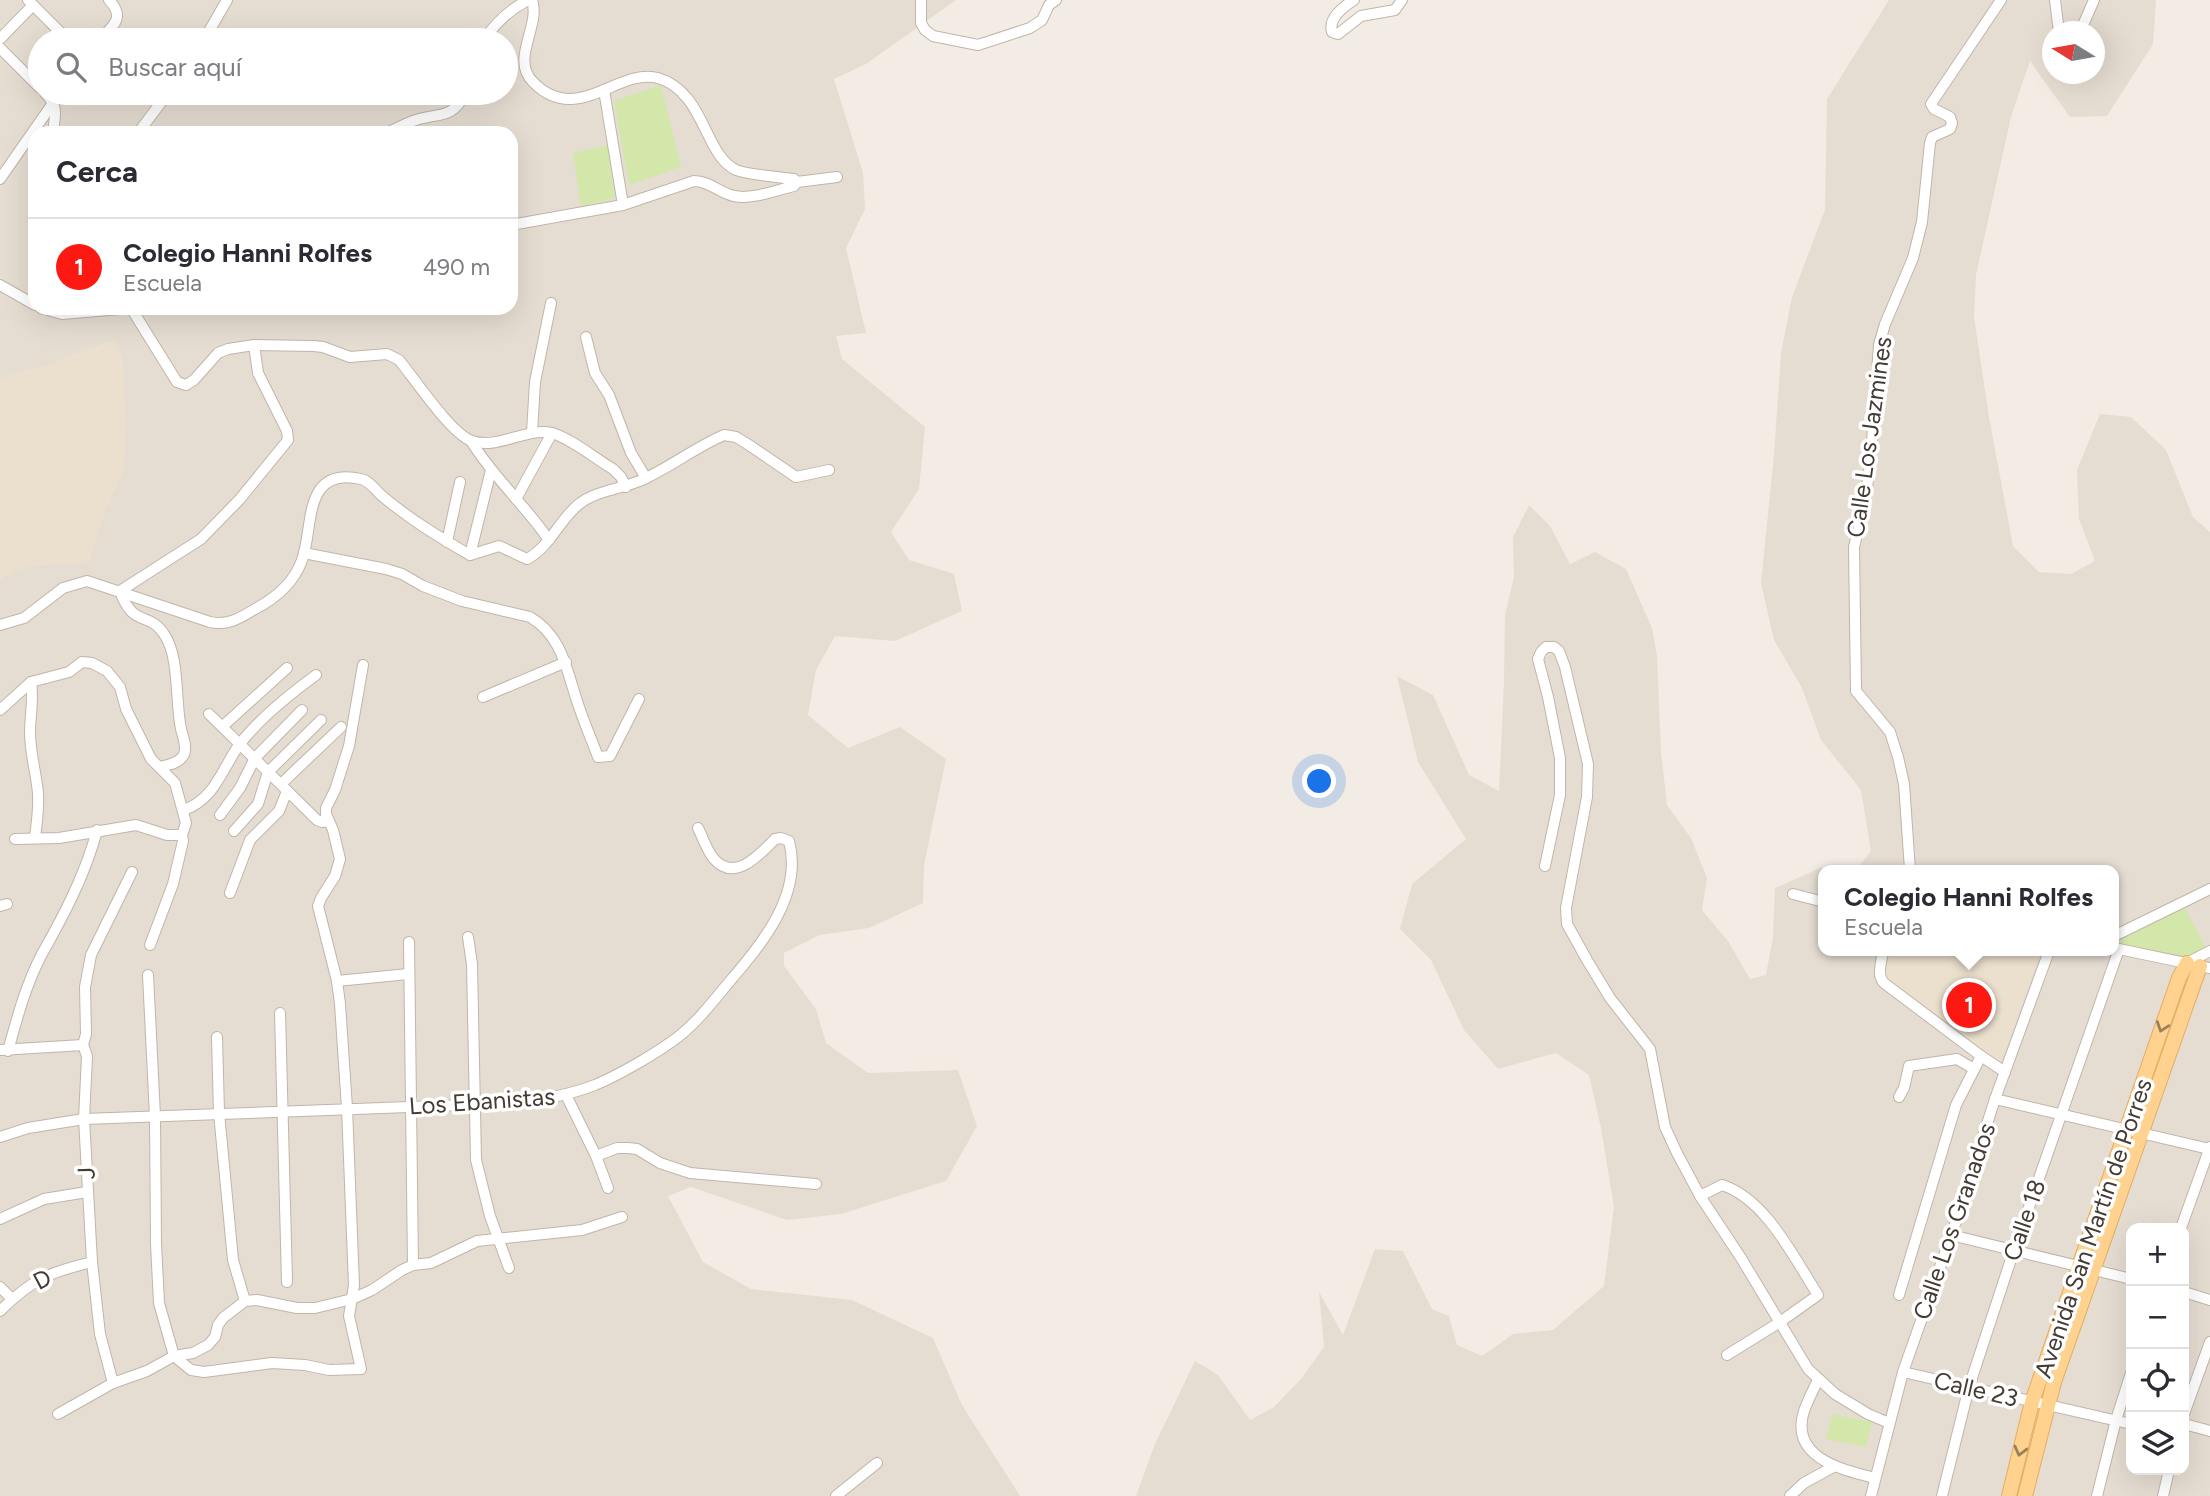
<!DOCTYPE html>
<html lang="es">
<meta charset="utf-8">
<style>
:root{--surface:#fff;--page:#f2f2f3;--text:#2b2b33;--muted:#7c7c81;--line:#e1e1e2;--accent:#fb1911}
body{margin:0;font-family:Figtree,sans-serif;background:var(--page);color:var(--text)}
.controls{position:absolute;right:21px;bottom:21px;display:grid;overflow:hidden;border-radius:14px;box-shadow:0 7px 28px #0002}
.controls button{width:63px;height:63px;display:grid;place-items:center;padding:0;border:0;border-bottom:2px solid var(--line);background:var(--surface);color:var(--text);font:35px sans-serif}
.compass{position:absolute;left:2042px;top:21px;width:63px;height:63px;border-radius:50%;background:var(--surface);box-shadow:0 7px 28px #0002;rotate:281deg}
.you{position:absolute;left:1320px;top:782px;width:24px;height:24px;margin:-18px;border:5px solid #fff;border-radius:50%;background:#1a73e8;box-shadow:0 0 0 10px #1a73e833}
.badge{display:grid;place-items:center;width:46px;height:46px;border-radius:50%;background:var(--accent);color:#fff;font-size:23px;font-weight:700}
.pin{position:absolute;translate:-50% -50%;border:4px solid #fff;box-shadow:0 2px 7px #0006}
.popup{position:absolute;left:1818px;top:865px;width:301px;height:91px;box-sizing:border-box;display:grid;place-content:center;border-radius:14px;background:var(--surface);filter:drop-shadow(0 2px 5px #0005);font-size:23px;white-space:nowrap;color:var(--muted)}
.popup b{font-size:26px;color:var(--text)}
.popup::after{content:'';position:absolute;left:50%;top:100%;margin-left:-14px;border:14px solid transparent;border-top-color:var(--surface)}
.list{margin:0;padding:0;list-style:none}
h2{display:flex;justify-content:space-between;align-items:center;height:91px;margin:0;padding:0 28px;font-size:30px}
h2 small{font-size:23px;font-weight:400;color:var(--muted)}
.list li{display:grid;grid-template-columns:46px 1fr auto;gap:21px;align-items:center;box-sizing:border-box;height:98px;padding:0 28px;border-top:2px solid var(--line)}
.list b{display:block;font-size:26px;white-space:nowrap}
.list p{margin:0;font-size:23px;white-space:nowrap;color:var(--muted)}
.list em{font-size:23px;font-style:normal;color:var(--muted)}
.icon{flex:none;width:38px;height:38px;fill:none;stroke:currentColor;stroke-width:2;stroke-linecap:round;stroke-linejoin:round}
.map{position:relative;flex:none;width:2210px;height:1496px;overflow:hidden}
.search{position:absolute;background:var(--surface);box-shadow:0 7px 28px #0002;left:28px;top:28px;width:490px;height:77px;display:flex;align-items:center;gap:18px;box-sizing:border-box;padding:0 24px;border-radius:38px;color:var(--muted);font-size:26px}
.panel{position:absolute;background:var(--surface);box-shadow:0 7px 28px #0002;left:28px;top:126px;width:490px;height:189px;border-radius:21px}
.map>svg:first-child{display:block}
.residential{fill:#e6ddd2;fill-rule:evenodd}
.education{fill:#ebdfcd}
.green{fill:#d3e7ab}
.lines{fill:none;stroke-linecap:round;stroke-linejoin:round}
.minor-casing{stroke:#c0b5a9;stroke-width:12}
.major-casing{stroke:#e4ad60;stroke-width:16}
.minor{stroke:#fff;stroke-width:10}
.major{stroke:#ffd290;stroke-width:14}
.oneway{stroke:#98805d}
.labels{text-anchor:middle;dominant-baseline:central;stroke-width:7;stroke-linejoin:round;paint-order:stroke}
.street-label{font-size:24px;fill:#443c34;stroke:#fff}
</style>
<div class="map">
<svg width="2210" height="1496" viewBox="0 0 2210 1496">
<rect width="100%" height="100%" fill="#f2ece4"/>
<g class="residential">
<path d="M0,0H956L866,64L834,79L863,173L865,209L846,248L866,333L836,336L842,359L925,427L919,489L891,532L909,560L954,574L962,611L895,641L835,636L816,670L808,715L848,748L900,727L946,759L924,865L923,903L869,928L820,935L784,953V966L816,1009L826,1043L868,1073L958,1070L977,1126L946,1181L841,1214L787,1220L691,1187L668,1196L703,1262L751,1289L852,1300L933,1338L962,1405L1020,1496H0ZM40,40H506V93H40ZM35,133H511V308H35Z"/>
<path d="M1889,0H2156L2153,44L2107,116L2070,117L2030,61L2011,117L1976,275L1974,317L1989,417L2013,546L2039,572L2071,574L2095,561L2079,519L2077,470L2100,414L2131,417L2166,450L2193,517L2210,532V1496H1136L1155,1444L1195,1361L1218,1375L1250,1420L1274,1407L1301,1379L1324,1347L1319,1292L1343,1335L1375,1249L1403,1251L1432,1309L1449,1316L1457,1345L1482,1356L1513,1334L1553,1330L1604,1286L1614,1207L1601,1128L1589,1075L1556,1053L1498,1069L1464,1030L1431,960L1400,929L1412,884L1466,839L1418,762L1397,676L1433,695L1469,775L1499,791L1504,683L1505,615L1514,577L1513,537L1529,505L1550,526L1570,564L1595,552L1626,569L1652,628L1657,656L1661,752L1667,805L1691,838L1707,878L1702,910L1728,941L1750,979L1766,975L1773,937L1775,888L1820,868L1856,870L1871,851L1861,790L1821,740L1802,688L1774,640L1761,583L1774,455L1781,353L1792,297L1825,210L1827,99ZM2052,32H2094V74H2052ZM1824,870H2114V951H1824ZM2131,1228H2184V1470H2131Z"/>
</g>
<g class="education">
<polygon points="113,340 123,360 126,424 124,470 105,511 90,560 85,563 29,566 0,579 0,378 46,365"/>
<polygon points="1886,951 2040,951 2000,1065 1882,979"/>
</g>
<g class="green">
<polygon points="661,85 681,167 629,185 614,101"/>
<polygon points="607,145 615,198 581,207 573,153"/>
<polygon points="2184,906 2206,948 2183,961 2123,946 2120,936"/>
<polygon points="1832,1414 1872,1422 1866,1447 1826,1439"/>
</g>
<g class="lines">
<defs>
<g id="minor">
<polyline points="28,0 68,40"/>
<path d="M532,0C541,26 510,59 533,82C577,127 618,67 658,78C705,92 704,155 736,170C748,175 779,177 794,179L797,182"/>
<polyline points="921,0 921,23 925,30 933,36 978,45 1030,28 1042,20 1049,5 1056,0"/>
<path d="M1354,0C1343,7 1328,18 1332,32L1338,34L1361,16L1395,10L1402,0"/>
<polyline points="2055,0 2059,32"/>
<polyline points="2080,32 2094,0"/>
<polyline points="0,39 33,5"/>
<path d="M99,40C113,26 126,18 109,0"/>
<polyline points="204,40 227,0"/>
<path d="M484,40C496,22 509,10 528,0"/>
<polyline points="0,48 40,88"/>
<polyline points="604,90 623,205"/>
<path d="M45,93C59,107 55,114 53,133"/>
<polyline points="138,133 168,93"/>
<path d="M387,133C397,128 408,122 419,119C443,113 452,118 466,93"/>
<polyline points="0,179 60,93"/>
<path d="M511,225L623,205L694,181C710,181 719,193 734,196C752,200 776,190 794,186L797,182L837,177"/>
<polyline points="0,285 35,305"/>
<polyline points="41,308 62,314 132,308"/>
<path d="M131,308L177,382L186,385L194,380L218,353L228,349L254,345L314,346L323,347L350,357L387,354L399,360C414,378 451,434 472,441C498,450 526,427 552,433C570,438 596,459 613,469L621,477L626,487"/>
<polyline points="586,337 595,373 609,395 631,453 646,478"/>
<polyline points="532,432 535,382 551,303"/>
<path d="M471,441C493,477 525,505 549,540"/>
<polyline points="516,499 552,433"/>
<polyline points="447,542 460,482"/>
<path d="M304,553L386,569L402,574L423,586L462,601L530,617C562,636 566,668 577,701C583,720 591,738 598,757L610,756L639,699"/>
<polyline points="470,555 491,470"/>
<path d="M0,625L24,618L63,588L87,581L210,622C228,626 240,618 255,609C276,598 294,583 302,560C314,527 302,466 361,479C370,481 374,489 381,495C409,519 439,537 470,555L499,546L527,559C550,547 559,520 579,504C597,490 623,489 644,479C672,466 696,447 724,435L736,437L749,445L796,477L829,470"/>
<path d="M31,682C34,700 30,715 30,732C30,753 36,772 38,793C39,808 37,822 35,837"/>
<polyline points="483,697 566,662"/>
<polyline points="0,710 31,682 69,672 82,662 92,663 107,671 120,687 126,709 151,759 175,783 186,823 182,835 167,835 136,825 59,838 15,839"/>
<polyline points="209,714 317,820 322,822 328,821"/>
<polyline points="223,726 287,668"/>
<path d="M160,767C168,765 179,763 183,756C188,749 183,737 181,729C175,701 180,657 164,634C149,611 133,628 120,591L201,539L240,499L288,440L287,431L258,373L254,345"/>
<polyline points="281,784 341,727"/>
<path d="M184,810C215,799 222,769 239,745C258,720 290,694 316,675"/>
<polyline points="220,815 240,788 255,758 302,710"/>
<polyline points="234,831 258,804 268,772 321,720"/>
<polyline points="1545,866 1560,795 1560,758 1548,697 1538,659 1541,652 1546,647 1554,647 1559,651 1565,667 1588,764 1587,797 1566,908 1567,924 1587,960 1610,998 1650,1049 1665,1127 1677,1153 1700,1196 1741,1258 1808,1369 1835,1394 1868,1414 1889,1423"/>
<polyline points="1910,870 1904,784 1898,757 1890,732 1856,691 1854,547 1865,503 1871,456 1879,345 1885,324 1913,258 1922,222 1930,143 1932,137 1950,129 1952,123 1950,117 1934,109 1931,104 2001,0"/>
<polyline points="230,893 250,840 279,811 287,791"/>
<polyline points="1793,894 1824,902"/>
<polyline points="0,906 7,904"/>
<polyline points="2114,936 2210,889"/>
<polyline points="468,937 472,964 476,1160 490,1216 509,1268"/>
<polyline points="409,942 413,1265"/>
<polyline points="150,945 173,884 183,841 182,835"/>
<polyline points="2114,948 2210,968"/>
<path d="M1883,951C1882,961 1876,975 1884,983L1981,1056L2005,1072"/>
<polyline points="2187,963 2210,951"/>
<polyline points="148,975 155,1116 156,1244 159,1303 174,1356 191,1370 204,1372 272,1363 305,1365 329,1370 361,1369 349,1316 354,1285 347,1108 340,1004 337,981 318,906 321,898 335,876 340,859 333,830 326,814 326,808 335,790 349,746 363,665"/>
<polyline points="337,981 408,974"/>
<polyline points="280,1013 287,1282"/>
<polyline points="217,1037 219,1113 233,1260 245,1301"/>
<polyline points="83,1045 87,1056 84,1119 92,1262 100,1334 113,1383"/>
<polyline points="83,1045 86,1034 85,987 91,955 132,872"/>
<polyline points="0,1050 83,1045"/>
<path d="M8,1051C17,1018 26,984 42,954C64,915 86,873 97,830"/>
<polyline points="566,1095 596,1156 608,1188"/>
<polyline points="1899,1097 1904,1088 1909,1066 1957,1059 1974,1069"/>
<polyline points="1995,1099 2209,1149"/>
<path d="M0,1137L28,1128L84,1119L517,1103C544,1099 569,1095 595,1085C619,1075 657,1053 678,1037C696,1023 711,1004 725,987C758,948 804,897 789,841L781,838L775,839C760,854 735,883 714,859C707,851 703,838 698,828"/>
<polyline points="596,1156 617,1148 628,1148 637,1149 660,1163 690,1173 816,1184"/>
<path d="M1700,1196L1722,1185C1766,1199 1794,1258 1818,1295L1780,1322L1727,1355"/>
<polyline points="0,1219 44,1199 87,1192"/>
<polyline points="2181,1228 2210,1147"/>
<polyline points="1951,1235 2131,1279"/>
<polyline points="0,1287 12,1299"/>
<polyline points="2184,1292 2210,1300"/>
<polyline points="1899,1295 1956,1105 1981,1056"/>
<path d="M0,1311C32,1279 50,1272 92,1262"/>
<polyline points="1903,1372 2131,1424"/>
<path d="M1818,1380C1813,1390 1808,1400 1804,1411C1789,1458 1843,1470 1875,1478"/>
<polyline points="58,1414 113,1383 147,1371 174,1356 193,1353 208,1345 215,1337 218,1325 223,1318 245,1301 257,1300 297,1308 315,1308 352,1299 372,1290 402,1270 413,1265 431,1263 477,1241 582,1230 622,1217"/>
<polyline points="2184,1414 2210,1342"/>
<polyline points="2184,1424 2210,1431"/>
<polyline points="836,1496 877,1463"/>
<polyline points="1790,1496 1804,1483 1833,1467"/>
<polyline points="1871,1496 1903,1372 1953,1230 1995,1099 2049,951"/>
<polyline points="1942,1496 1969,1387 2014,1250 2119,949"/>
<polyline points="2097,1496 2116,1420 2131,1373"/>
<polyline points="2163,1496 2169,1470"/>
</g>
<g id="major">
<polyline points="2009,1496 2032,1402 2179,978 2187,963"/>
<polyline points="2025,1496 2054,1382 2200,966"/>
</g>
</defs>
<use href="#minor" class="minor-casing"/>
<use href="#major" class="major-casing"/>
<use href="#minor" class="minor"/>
<use href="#major" class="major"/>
</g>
<defs><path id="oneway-chevron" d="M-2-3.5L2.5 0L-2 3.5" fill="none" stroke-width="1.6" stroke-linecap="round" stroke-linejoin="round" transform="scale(1.75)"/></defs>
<g class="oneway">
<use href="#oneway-chevron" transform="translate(2162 1027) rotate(109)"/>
<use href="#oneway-chevron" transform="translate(2020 1451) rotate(104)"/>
</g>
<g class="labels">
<g class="street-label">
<text transform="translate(1869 437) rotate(-82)">Calle Los Jazmines</text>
<text transform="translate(482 1101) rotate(-4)">Los Ebanistas</text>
<text transform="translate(86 1173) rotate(-92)">J</text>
<text transform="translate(2024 1220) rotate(-71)">Calle 18</text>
<text transform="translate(1954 1221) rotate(-71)">Calle Los Granados</text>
<text transform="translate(2093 1228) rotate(-71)">Avenida San Martín de Porres</text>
<text transform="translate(42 1279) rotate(-28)">D</text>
<text transform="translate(1976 1389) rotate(13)">Calle 23</text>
</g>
</g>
</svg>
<div class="controls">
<button>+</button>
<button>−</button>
<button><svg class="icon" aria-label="locate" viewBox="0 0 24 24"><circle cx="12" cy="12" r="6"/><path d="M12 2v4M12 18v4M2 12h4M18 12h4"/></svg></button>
<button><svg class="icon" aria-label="layers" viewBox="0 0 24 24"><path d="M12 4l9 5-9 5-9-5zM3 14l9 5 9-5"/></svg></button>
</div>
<svg class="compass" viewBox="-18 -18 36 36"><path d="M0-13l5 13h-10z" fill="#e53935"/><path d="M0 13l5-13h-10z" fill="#7c7c81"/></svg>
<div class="you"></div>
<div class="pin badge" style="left:1969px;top:1005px">1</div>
<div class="popup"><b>Colegio Hanni Rolfes</b>Escuela</div>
<div class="search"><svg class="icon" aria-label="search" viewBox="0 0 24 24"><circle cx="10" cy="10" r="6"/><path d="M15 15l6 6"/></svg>Buscar aquí</div>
<section class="panel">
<h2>Cerca<small></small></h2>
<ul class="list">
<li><span class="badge">1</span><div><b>Colegio Hanni Rolfes</b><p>Escuela</p></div><em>490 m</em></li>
</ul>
</section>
</div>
